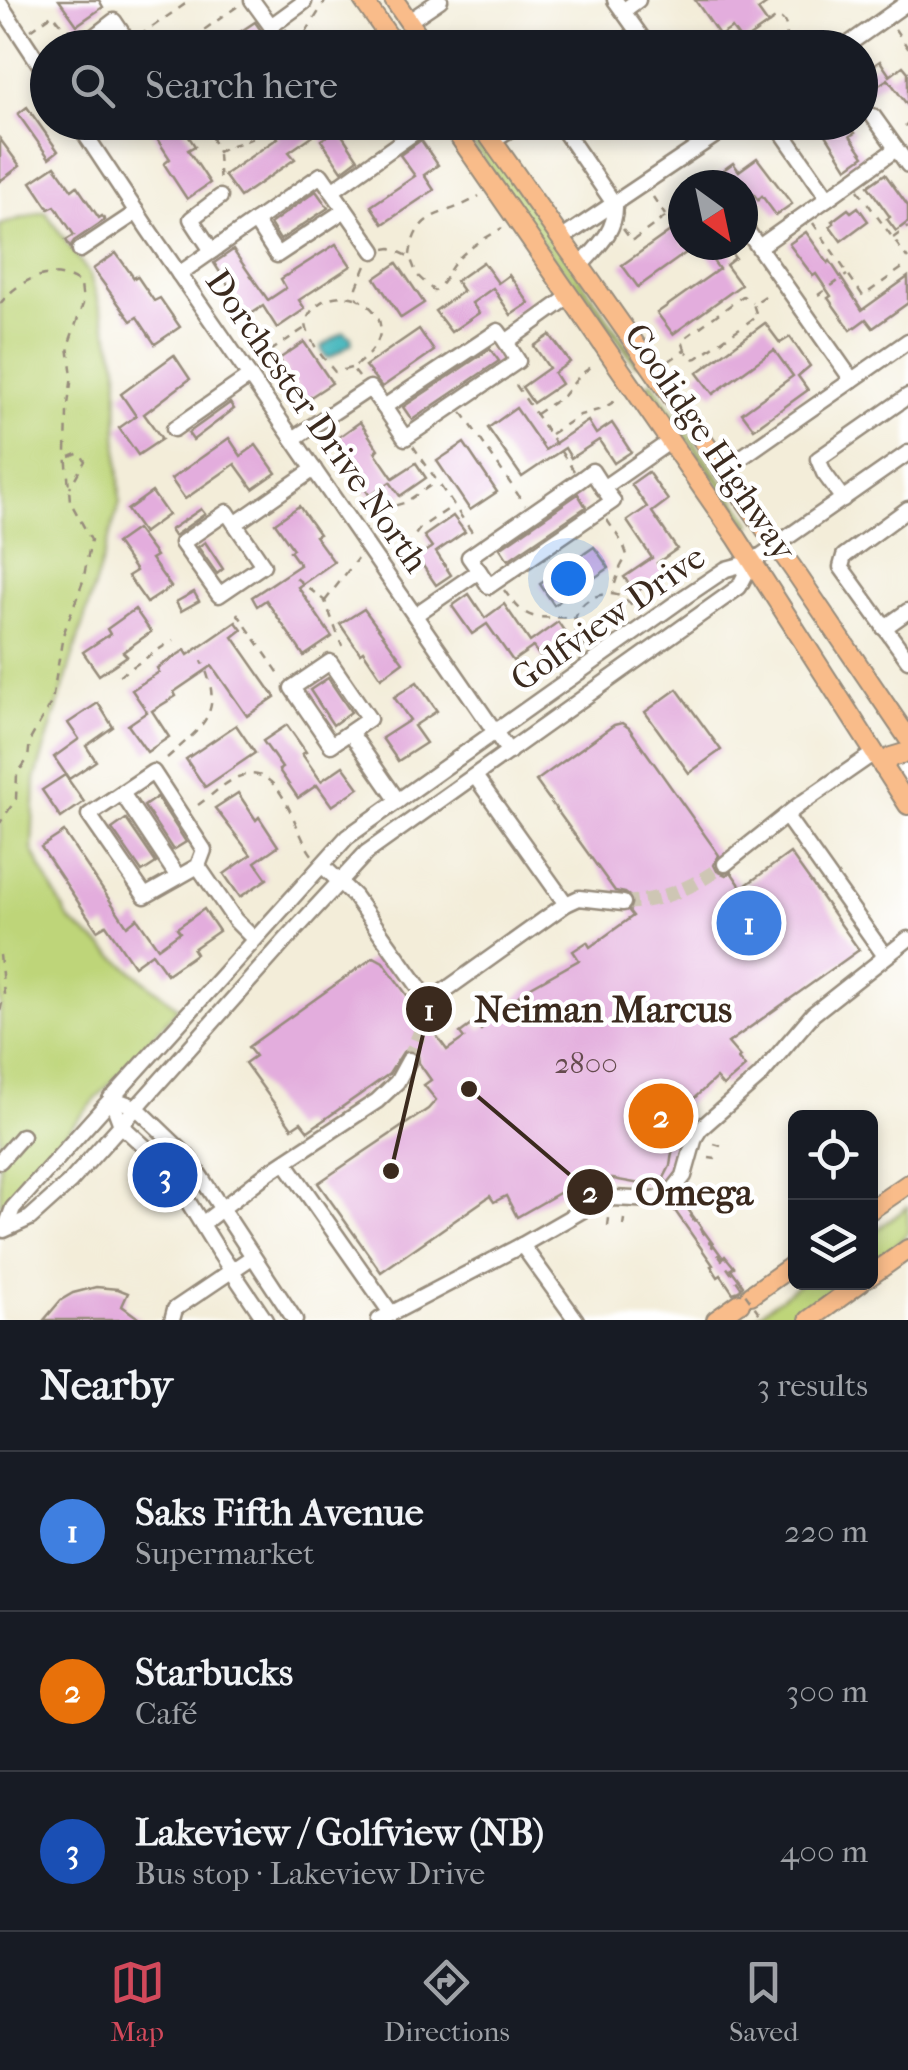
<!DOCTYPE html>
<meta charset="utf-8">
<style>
:root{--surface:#171b24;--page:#20242c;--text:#f1f3f6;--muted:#9ea1a6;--line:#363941;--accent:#d1495b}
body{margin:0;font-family:"IM FELL French Canon",serif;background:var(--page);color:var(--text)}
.controls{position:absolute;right:30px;bottom:30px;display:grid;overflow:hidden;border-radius:15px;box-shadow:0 5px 15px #0003}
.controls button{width:90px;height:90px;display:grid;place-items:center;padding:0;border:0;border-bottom:2px solid var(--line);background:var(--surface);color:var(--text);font:50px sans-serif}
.compass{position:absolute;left:668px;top:170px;width:90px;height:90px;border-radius:50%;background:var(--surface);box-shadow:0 5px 15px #0003;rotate:147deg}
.you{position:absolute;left:568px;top:578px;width:35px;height:35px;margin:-25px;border:8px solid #fff;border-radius:50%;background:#1a73e8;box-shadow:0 0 0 15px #1a73e833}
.badge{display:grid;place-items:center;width:65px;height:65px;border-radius:50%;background:var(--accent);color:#fff;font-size:32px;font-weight:700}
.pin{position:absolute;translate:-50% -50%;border:5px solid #fff;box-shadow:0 2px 10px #0006}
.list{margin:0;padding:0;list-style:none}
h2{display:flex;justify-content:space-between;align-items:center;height:130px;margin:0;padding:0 40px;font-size:42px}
h2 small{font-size:32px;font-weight:400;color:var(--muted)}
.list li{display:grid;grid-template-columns:65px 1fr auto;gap:30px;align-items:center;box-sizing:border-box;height:160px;padding:0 40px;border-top:2px solid var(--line)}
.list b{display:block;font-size:38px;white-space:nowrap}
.list p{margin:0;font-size:32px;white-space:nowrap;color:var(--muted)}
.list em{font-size:32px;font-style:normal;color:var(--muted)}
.icon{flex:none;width:55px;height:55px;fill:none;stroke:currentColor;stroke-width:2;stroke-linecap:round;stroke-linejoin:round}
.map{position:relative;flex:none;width:908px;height:1320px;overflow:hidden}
.search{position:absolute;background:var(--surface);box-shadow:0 5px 15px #0003;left:30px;right:30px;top:30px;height:110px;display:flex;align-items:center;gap:25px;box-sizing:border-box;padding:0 35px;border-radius:55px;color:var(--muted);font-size:38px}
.sheet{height:610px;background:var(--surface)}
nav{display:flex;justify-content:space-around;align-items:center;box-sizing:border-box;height:140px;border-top:2px solid var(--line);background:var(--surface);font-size:28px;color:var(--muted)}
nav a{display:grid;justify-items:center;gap:5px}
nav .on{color:var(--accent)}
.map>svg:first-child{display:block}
.green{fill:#bed579;stroke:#7c804c;stroke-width:2.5}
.water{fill:#49b8be;stroke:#42716e;stroke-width:2.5}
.building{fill:#e3addd}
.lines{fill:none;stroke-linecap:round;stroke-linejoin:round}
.minor-tunnel{stroke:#cec6b4;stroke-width:14;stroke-dasharray:14 7;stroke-linecap:butt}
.minor-casing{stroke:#978c7c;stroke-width:19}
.major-casing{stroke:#978c7c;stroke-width:22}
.path{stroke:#978c7c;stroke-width:2.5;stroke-dasharray:8 8;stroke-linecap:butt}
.minor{stroke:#fff;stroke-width:14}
.major{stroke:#f9bc8a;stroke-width:18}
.path-bridge{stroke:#978c7c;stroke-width:2.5;stroke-dasharray:8 8;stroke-linecap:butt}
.labels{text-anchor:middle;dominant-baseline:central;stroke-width:9;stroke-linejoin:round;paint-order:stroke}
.number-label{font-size:30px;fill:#654b4e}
.street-label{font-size:35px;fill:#3b2a1e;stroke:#fff}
.leader{fill:none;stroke:#3b2a1e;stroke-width:4}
.callout-dot{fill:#3b2a1e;stroke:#fff;stroke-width:4}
.mark-label{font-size:30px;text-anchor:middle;font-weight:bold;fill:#fff}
.callout-label{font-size:38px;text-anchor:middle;font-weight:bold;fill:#3b2a1e;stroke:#fff;stroke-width:9;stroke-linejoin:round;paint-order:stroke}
</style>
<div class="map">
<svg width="908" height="1320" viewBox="0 0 908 1320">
<rect width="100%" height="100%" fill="#fff"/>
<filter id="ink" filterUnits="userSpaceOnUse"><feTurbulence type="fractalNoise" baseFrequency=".01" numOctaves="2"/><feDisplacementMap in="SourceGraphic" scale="20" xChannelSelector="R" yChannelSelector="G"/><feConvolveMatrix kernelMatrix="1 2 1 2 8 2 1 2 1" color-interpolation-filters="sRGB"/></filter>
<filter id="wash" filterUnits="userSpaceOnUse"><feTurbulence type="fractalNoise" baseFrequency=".0048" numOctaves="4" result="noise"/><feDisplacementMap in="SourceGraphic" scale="40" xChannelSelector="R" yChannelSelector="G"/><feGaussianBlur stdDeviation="2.25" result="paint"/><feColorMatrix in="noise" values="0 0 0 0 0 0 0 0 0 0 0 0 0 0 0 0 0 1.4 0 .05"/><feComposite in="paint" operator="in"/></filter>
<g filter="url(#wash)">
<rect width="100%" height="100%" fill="#f3edd9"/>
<g class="green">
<polygon points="472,122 639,363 638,364 635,364 587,296 551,255 458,123"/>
<polygon points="45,211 90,275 118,366 117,436 120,502 35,780 32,850 69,920 178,1008 0,1206 0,225"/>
<polygon points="652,382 752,524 748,527 688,441 660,412 643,387"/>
<polygon points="908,1207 908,1233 895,1246 871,1263 871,1234"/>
<polygon points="802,1282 843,1283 790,1320 754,1320 764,1310"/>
</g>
<polygon class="water" points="344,332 351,337 352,343 329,358 325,356 321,347"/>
<g id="blocks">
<g class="building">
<polygon points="59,0 99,0 103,7 77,25"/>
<polygon points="695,0 772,0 758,10 768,24 742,42 732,28 720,36"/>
<polygon points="255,22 269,42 286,30 298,48 216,48"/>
<polygon points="880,61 890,76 903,66 908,72 908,106 888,79 860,98 860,75"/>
<polygon points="27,107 58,151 49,158 18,114"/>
<polygon points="146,122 179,122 195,146 188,150 210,183 187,199 164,164 170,159"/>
<polygon points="284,122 307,122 315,134 289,152 295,159 240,197 224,175 278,138 272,130"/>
<polygon points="818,122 847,122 855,133 850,136 864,156 847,168"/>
<polygon points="338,129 358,159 342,171 321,140"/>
<polygon points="0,139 20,166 0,181"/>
<polygon points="421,140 438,165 424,175 434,190 383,224 371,206 415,176 400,155"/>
<polygon points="757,158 792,204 776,215 762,196 758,200 743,180 735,185 703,185 733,163 739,171"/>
<polygon points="55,166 72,190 77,186 99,218 102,216 105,220 74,241 70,247 66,240 74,235 55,206 49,209 31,182"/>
<polygon points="885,174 908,206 908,222 896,231 887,219 890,217 868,186"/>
<polygon points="316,191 328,208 280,240 270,224"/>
<polygon points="858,207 868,221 841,241 830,226 834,223 832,221 848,209 851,212"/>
<polygon points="683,222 683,245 697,245 638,287 622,265"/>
<polygon points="806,232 828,263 830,261 862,310 908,277 908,303 873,328 866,319 851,330 828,298 831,296 816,274 813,276 789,244"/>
<polygon points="336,244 351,266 299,300 305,309 277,328 263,306 248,316 214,263 233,250 268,300 286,288 281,279"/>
<polygon points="701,245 725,245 735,258 726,265 741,285 673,334 657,313 719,269"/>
<polygon points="116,253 134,278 137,276 154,301 160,298 180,327 155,344 137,317 131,321 93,269"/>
<polygon points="483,262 498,283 509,275 529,303 511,315 493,288 472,303 479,313 451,332 435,311 463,291 456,281"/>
<polygon points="397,263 424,303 401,318 375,278"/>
<polygon points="765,323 780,343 790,337 810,366 798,376 808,390 754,429 742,413 793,376 774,350 713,394 697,373"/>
<polygon points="419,329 434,351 382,387 365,366"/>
<polygon points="550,335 570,362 554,373 561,384 533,403 522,387 549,368 534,346"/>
<polygon points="304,342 332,383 306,400 294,382 282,390 277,381 288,373 279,359"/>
<polygon points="490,349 499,361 412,420 403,407"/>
<polygon points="174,355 190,379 144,414 162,439 138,455 119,428 136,416 121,394"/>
<polygon points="230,403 234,409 193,440 188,433"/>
<polygon points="516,408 545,450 588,421 596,434 612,423 631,452 614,463 599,440 571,458 565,448 522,477 488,428"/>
<polygon points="360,422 378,449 375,452 393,478 416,463 426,478 400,496 390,482 370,496 349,466 353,463 336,439"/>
<polygon points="229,438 241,456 256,445 276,473 253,489 235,464 185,499 171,479"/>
<polygon points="464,443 497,492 470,510 437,461"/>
<polygon points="648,472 668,500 652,512 677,549 657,563 664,573 635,593 624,577 652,558 627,521 647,507 631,484"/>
<polygon points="152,492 168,515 143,533 127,510"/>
<polygon points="578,494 586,507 508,560 500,548"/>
<polygon points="299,506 319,534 315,536 334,562 298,587 332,637 304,656 266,600 257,606 252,597 300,565 290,551 293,549 275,523"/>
<polygon points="201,509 205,514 174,536 170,530"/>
<polygon points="453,516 465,532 436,552 451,575 436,585 417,557 432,547 424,536"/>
<polygon points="136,529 156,556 151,559 171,587 147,603 128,576 136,571 116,543"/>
<polygon points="205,542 223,569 217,574 198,547"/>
<polygon points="594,547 609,568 554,605 540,584"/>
<polygon points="194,592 199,601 181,611 176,602"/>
<polygon points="469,594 485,618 504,604 530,642 558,622 569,638 541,658 533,647 513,661 487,624 472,634 452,606"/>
<polygon points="135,609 151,632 123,652 127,656 99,675 83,652 110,634 107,629"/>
<polygon points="364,609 403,662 381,678 363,651 360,653 340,624"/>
<polygon points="236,622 242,630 233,637 275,697 247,716 212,666 174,692 176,696 152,711 169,737 147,752 128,725 147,712 132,690 159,672 157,668 185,650 188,655"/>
<polygon points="328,678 351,712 333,725 310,690"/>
<polygon points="417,682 437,711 414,726 426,743 398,761 382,738 410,720 394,697"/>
<polygon points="677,689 721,750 689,773 645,712"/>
<polygon points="98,703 113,727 86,746 96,761 69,779 54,757 79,739 68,723"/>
<polygon points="622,723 629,728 719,855 714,865 717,871 726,875 731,872 742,888 790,853 859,950 728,1043 740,1057 738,1059 745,1067 723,1086 716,1078 678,1113 670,1166 664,1178 666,1181 664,1186 660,1187 657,1183 646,1185 591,1175 517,1217 506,1196 494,1202 490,1196 381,1272 318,1183 428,1109 436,1100 424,1085 431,1080 419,1063 418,1055 410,1049 403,1052 389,1074 308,1131 301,1122 292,1128 245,1063 255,1056 248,1047 374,957 383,962 417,1009 414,1020 416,1025 422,1029 431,1028 447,1050 464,1038 460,1033 475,1022 481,1030 524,991 579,960 573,951 587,942 590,947 633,916 629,911 633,905 632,898 625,893 615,891 536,781 614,725"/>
<polygon points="236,725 255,753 205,787 186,759"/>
<polygon points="287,725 306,752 302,754 321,781 343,766 359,788 332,806 317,785 298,798 279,770 282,768 263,741"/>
<polygon points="65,775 84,802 61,818 42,790"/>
<polygon points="238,793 256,820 259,817 278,846 255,862 267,879 240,897 224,874 251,855 215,808"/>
<polygon points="157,797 186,842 173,850 144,806"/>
<polygon points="126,819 156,863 142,872 112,829"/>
<polygon points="64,832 127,926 137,918 158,948 180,932 177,928 204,909 219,931 193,949 196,954 167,974 152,953 134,966 106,925 97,930 41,847"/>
<polygon points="680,1198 723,1258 725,1256 734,1267 731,1269 743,1285 739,1291 733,1293 721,1275 718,1277 711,1266 713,1265 671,1205"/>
<polygon points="96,1287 118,1289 128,1293 122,1306 141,1320 44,1320 61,1300 73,1293"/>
</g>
</g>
</g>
<g filter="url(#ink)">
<use href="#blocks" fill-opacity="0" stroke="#978c7c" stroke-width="2.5"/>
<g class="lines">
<g class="minor-tunnel">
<path d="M623,903C663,901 694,887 725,864"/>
<polyline points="409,1060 425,1019"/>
</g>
<defs>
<g id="minor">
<polyline points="252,0 271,26 304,2 303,0"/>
<polyline points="615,0 645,42"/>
<polyline points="0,4 48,77"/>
<polyline points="623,11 638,0"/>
<polyline points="409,21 440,0"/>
<polyline points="79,48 114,21 132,48"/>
<polyline points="843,48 908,2"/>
<polyline points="873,116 908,165"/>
<polyline points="77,122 148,229 509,752"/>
<polyline points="558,122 615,205"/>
<polyline points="775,122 828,198 896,149"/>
<polyline points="88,138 111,122"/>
<polyline points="492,141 521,122"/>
<polyline points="332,191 429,122"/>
<polyline points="255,221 277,255 345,210"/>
<polyline points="743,225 852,380"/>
<polyline points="561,239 735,122"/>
<polyline points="759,247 828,198"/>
<polyline points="80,250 137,212"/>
<polyline points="212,251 191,219 220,197"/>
<path d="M580,266C598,246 616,232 615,205"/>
<polyline points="179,274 321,175 374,251"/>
<polyline points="384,407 405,438 518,361 506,342"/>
<polyline points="174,429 250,376"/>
<polyline points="293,439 370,388 384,407 498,331 506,342 570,296"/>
<polyline points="722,471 908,341"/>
<polyline points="843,499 824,473 818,459 908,396"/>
<polyline points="908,509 844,556 841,567 908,660"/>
<polyline points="235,524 263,565 219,595 182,543 227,512 235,524 314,469"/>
<polyline points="479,571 469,557 580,480 592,471 603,488 669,442"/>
<polyline points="415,615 479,571 489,586 613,501 603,488"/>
<polyline points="884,628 908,611"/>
<polyline points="350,732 331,745 292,688 330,662 369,719 350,732 398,801"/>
<polyline points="475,776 566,904"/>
<polyline points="122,793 178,877"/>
<polyline points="786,816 885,956"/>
<polyline points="725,864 799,805 874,753"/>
<polyline points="322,865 354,896 431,1004"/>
<polyline points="198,866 204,850 153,772 89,815 145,896 198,866 235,920 254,939"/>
<polyline points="425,1019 431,1004 440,994 566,904 579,898 623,903"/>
<polyline points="111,1098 136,1107 187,1156 295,1320"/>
<polyline points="111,1098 121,1125 158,1159 176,1182 219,1252 265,1320"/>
<polyline points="0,1161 22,1136"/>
<polyline points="285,1162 391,1313"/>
<polyline points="673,1190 684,1176 695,1137 700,1129 759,1077 813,1014 908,939"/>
<polyline points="202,1224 269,1172 377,1101 397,1082 409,1060"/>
<polyline points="6,1227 13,1208 347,837 686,596 726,569 752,562 908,453"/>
<polyline points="4,1230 30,1218 70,1182 284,942 366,853 739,587 752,562"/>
<polyline points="522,1245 576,1320"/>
<polyline points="172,1320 175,1309 252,1257"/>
<polyline points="379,1320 522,1245 597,1202 613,1198 654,1200 666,1196"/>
</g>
<g id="major">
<polyline points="363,0 397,48"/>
<polyline points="394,0 427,48"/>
<polyline points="449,122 737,538 908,805"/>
<polyline points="479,122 794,570 908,738"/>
<polyline points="883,767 891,757 908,752"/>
<polyline points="870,1210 908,1184"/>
<polyline points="870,1276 908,1249"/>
<polyline points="751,1295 796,1263"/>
<polyline points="716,1320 740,1303"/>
<polyline points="809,1320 861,1282"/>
</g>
</defs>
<use href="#minor" class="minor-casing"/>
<use href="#major" class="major-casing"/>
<g class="path">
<path d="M768,24L778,17C790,22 788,37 783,48"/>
<polyline points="895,29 908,48"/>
<polyline points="31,30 53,14 71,37"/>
<polyline points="139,36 191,0"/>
<polyline points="733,44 735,48"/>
<polyline points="178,48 238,6"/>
<polyline points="308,48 305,34 326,0"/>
<polyline points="369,48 372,45"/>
<path d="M203,122L207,126L218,152C240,138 249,148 268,122"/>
<polyline points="905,126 908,123"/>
<polyline points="218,154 220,186"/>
<polyline points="858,190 908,259"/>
<polyline points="653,197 665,215"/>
<polyline points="813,223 863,296 908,264"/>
<polyline points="623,229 632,241 683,204"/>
<polyline points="893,238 908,227"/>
<path d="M385,249L391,248L410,257L417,275L434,291C445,284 446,274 454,264C465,249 486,238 502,228"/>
<path d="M410,255C416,207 446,218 479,196"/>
<polyline points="818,295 847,275"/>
<path d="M0,304C19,279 54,263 81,284L83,304L68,346L72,376L67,412L66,452L70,501L91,540L83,581L63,635L52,701L30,740L28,759L17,774L16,799L0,823"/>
<polyline points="685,350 682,340 743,296 752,302"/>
<polyline points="257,360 305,328"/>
<polyline points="669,361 685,350 693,359 697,358 757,316 753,304 770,293"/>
<path d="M351,368L335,372C325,360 311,344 307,329C303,316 318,301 330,298C338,295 347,296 355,298"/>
<path d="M359,377L352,368C382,348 395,319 357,298V287L368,261"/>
<polyline points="516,385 574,471"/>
<polyline points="462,412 525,505"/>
<polyline points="536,414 563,396 581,374 596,364"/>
<polyline points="551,434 580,415 602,409 620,398"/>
<polyline points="413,446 476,538"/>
<polyline points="70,457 80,453 85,461 70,487"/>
<polyline points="366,517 383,509 404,503 436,482"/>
<polyline points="607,520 623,544 627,555 620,568 612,593"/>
<polyline points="394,558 408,545 420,528 453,506"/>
<polyline points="296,578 325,601 342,646"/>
<path d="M504,590C530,626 535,615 574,618"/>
<polyline points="325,601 357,559"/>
<polyline points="237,613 280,675"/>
<path d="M586,649C581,642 576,635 575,627C572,603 602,587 622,597C629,601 635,608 641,614"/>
<polyline points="119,676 173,640"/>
<path d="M167,758C204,725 225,713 202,661"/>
<path d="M198,805C211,796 224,783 238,777C284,759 293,833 313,856"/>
<polyline points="0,955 4,994 0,1012"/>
<polyline points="714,1144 721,1146"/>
<polyline points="709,1158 716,1159"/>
<polyline points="608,1226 609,1218"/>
<polyline points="623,1226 624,1219"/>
</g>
<use href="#minor" class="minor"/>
<use href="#major" class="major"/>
<polyline class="path-bridge" points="681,1202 764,1320"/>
</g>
</g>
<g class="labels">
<g class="number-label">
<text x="586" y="1063">2800</text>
</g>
<g class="street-label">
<text transform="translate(317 421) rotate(55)">Dorchester Drive North</text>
<text transform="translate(710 442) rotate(56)">Coolidge Highway</text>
<text transform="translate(608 618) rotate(-35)">Golfview Drive</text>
</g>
</g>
<path class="leader" d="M391 1171L429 1009M469 1089L590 1192"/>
<g class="callout-dot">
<circle cx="391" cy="1171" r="10"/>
<circle cx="469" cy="1089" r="10"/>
<circle cx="429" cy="1009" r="25"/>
<circle cx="590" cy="1192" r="25"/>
</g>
<g class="mark-label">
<text x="429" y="1020">1</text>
<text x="590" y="1202">2</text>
</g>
<g class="callout-label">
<text x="603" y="1022">Neiman Marcus</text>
<text x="694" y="1205">Omega</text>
</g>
</svg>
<div class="controls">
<button><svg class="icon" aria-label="locate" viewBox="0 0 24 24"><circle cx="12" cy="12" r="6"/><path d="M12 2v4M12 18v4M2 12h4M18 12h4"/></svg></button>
<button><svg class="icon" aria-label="layers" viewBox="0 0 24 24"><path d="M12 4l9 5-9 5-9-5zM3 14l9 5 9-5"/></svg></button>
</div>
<svg class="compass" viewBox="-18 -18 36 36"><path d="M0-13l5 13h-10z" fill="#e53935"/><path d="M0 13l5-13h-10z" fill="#9ea1a6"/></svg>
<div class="you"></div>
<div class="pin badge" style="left:749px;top:923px;background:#3f7fe0">1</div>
<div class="pin badge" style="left:661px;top:1116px;background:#e8710a">2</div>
<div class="pin badge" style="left:165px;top:1175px;background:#1a4fb4">3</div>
<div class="search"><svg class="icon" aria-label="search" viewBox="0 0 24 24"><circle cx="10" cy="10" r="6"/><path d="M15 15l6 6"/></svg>Search here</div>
</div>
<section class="sheet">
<h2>Nearby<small>3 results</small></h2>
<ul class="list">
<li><span class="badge" style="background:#3f7fe0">1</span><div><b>Saks Fifth Avenue</b><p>Supermarket</p></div><em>220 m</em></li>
<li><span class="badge" style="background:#e8710a">2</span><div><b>Starbucks</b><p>Café</p></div><em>300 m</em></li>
<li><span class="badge" style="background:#1a4fb4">3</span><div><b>Lakeview / Golfview (NB)</b><p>Bus stop · Lakeview Drive</p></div><em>400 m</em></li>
</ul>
</section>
<nav>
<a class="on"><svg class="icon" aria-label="map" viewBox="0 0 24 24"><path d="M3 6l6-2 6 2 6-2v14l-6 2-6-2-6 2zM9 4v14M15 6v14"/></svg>Map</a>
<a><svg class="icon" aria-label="directions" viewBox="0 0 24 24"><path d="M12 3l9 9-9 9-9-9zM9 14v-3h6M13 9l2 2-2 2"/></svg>Directions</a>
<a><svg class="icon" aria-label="saved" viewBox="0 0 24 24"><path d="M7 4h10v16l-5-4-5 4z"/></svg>Saved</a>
</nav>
